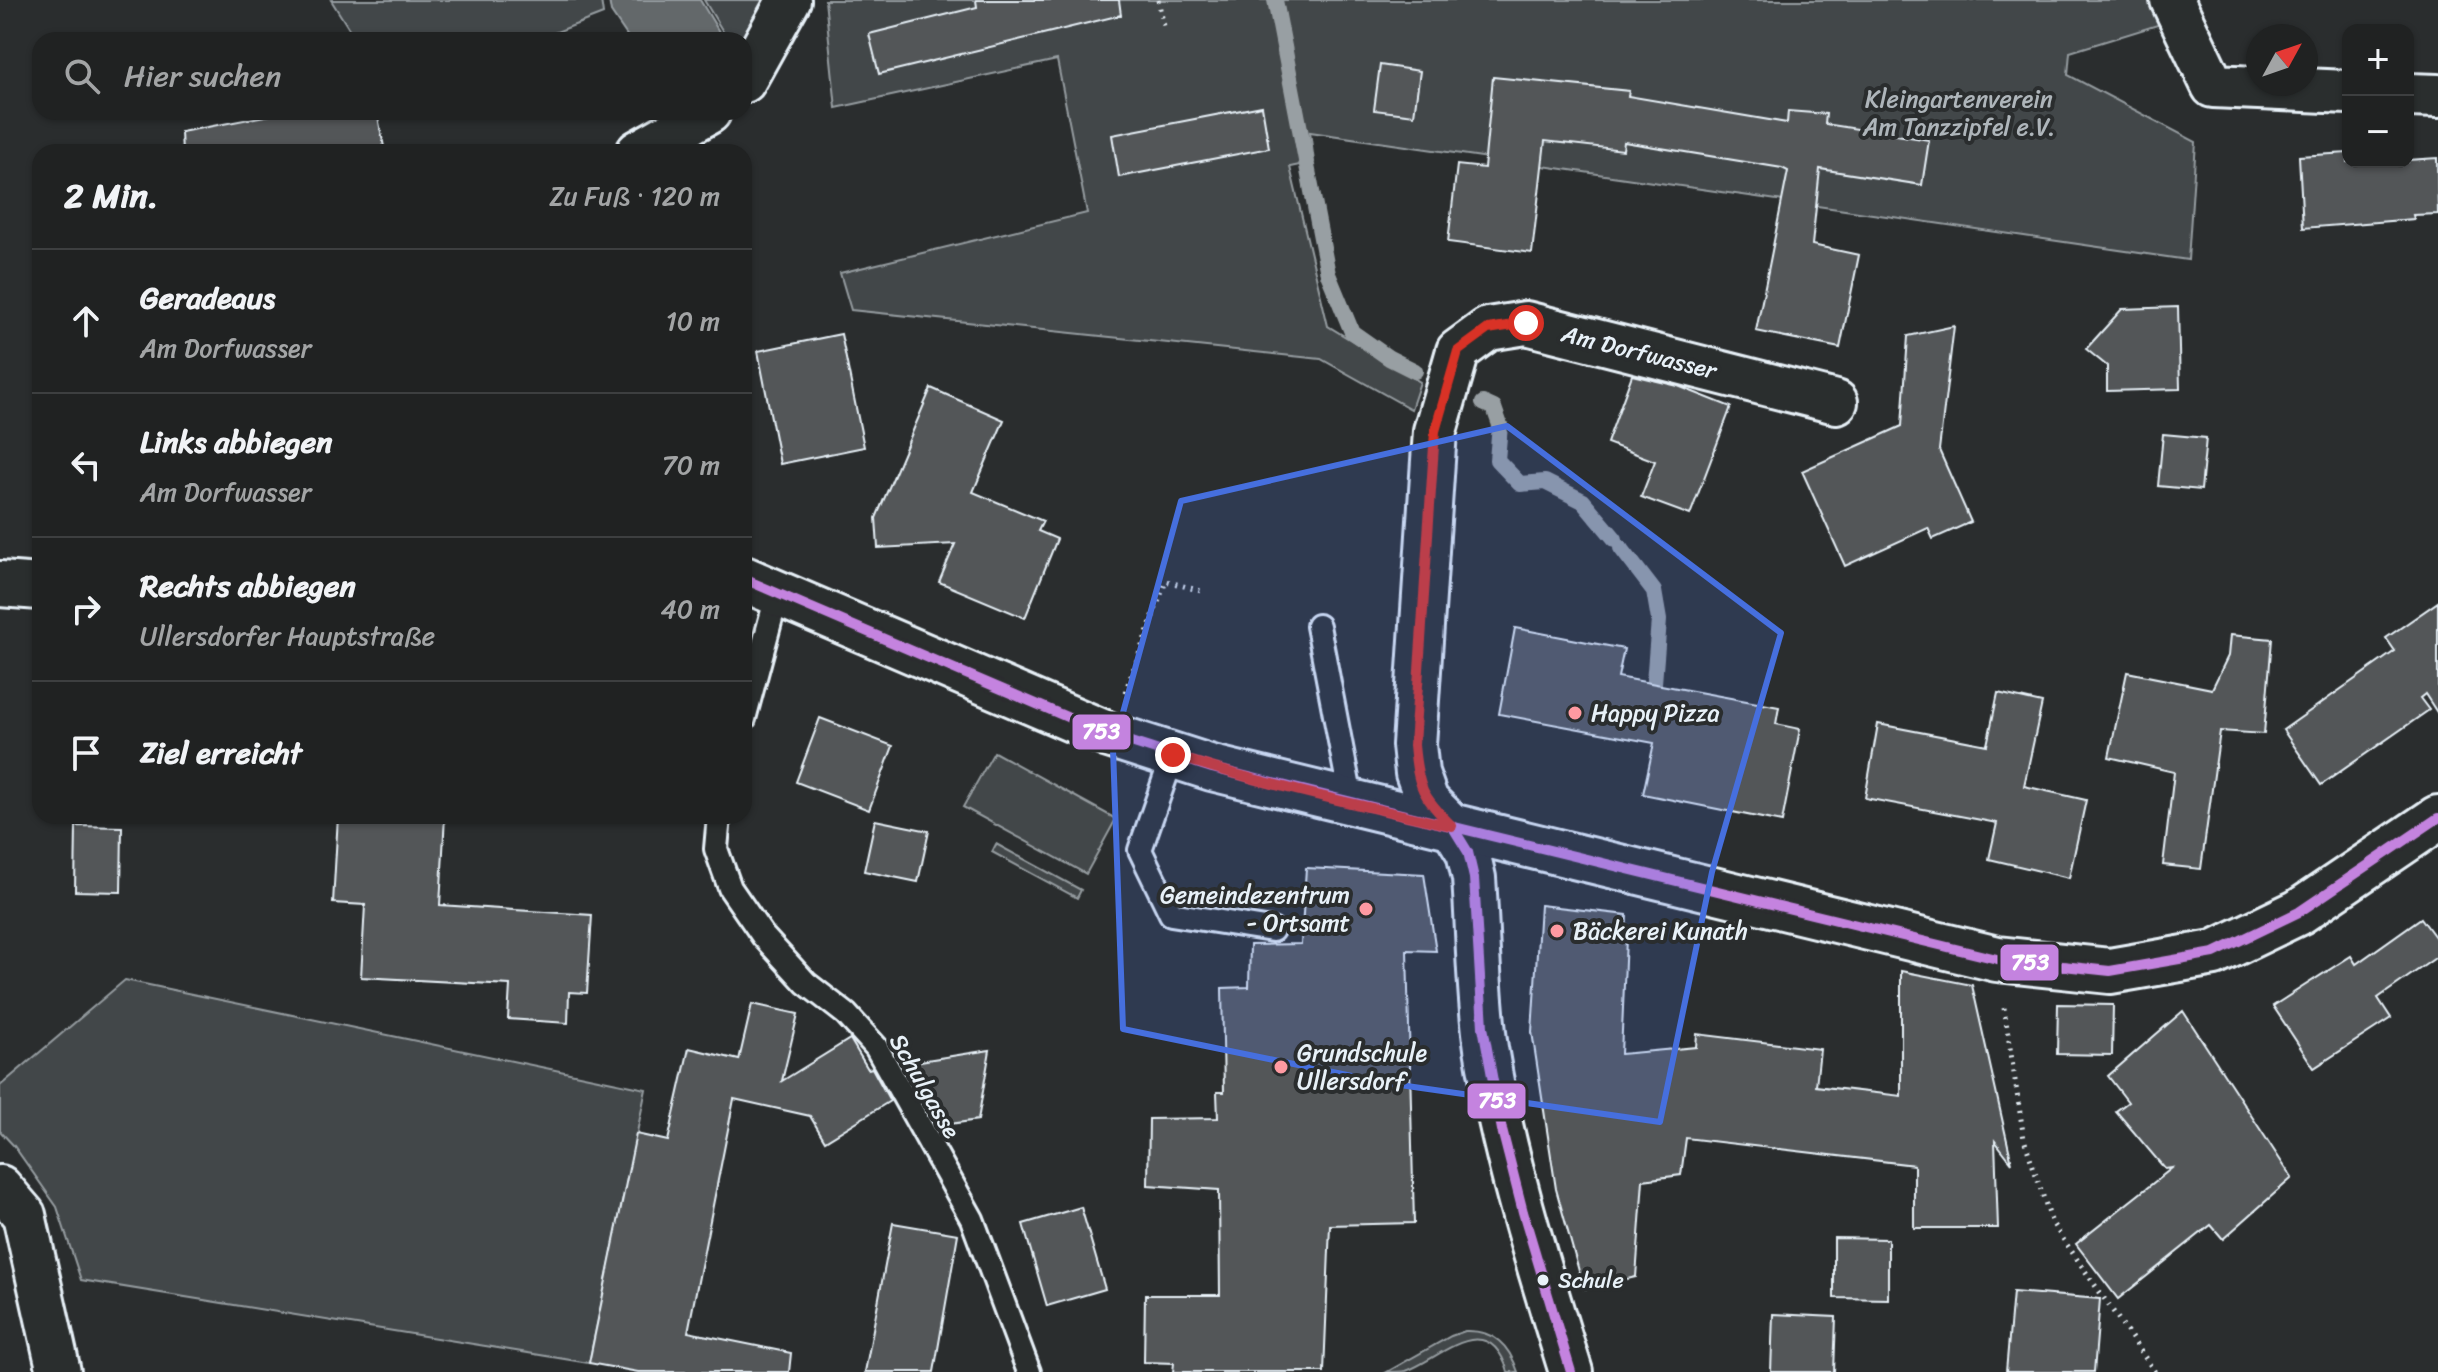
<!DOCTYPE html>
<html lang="de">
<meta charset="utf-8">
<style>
:root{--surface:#202222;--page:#2d2f2f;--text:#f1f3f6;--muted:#a2a4a5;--line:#3d3f40}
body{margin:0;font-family:Sriracha,sans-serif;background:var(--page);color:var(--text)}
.controls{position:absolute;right:24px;top:24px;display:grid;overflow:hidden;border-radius:16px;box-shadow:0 2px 6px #0004}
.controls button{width:72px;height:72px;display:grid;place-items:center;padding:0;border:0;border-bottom:2px solid var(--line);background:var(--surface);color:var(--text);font:40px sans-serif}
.compass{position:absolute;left:2246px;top:24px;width:72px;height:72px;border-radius:50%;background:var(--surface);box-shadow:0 2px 6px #0004;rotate:50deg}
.stop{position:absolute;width:24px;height:24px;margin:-18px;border:6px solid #d93025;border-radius:50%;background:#fff}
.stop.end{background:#d93025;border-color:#fff;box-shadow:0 2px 8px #0008}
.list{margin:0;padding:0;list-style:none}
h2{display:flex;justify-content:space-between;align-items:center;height:104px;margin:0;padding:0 32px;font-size:34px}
h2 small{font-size:26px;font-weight:400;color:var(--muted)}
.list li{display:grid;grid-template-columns:52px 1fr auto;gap:24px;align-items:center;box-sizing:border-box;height:144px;padding:0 32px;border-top:2px solid var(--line)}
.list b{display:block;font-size:30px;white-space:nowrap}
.list p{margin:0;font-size:26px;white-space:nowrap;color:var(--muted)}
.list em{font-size:26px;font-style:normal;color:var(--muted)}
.icon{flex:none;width:44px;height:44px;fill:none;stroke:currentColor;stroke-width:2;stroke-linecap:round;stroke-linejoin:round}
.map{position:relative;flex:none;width:2438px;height:1372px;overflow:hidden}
.search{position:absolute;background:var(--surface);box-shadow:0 2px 6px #0004;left:32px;top:32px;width:720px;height:88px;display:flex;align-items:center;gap:20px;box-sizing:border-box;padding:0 28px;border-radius:24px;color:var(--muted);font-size:30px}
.panel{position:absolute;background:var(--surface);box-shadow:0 2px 6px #0004;left:32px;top:144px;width:720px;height:680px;border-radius:24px}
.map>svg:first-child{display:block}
.green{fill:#424648;stroke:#959ca0;stroke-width:2}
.water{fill:#63686b;stroke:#989fa3;stroke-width:2}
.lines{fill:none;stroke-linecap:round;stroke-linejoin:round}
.stream{stroke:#989fa3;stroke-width:16}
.building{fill:#535759;stroke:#e8f1f8;stroke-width:2}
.service-casing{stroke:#e8f1f8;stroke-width:28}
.minor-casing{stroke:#e8f1f8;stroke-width:48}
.secondary-casing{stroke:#e8f1f8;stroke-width:50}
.path{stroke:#e8f1f8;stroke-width:5;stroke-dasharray:2 6;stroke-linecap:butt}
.service{stroke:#2a2d2e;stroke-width:22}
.minor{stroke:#2a2d2e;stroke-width:42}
.secondary{stroke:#2a2d2e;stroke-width:44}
.bus-1-casing{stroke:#2a2d2e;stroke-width:16}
.bus-1{stroke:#c483df;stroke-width:10}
.route{stroke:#d93025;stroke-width:10}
.marked{fill:#466fde;fill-opacity:0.2;stroke:#466fde;stroke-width:6;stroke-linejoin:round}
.poi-dot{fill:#ff9aa2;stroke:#2a2d2e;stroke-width:3}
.bus-dot{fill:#e8f1f8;stroke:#2a2d2e;stroke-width:3}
.labels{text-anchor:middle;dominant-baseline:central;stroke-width:8;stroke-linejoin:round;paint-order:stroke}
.bus-label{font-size:22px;fill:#e8f1f8;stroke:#2a2d2e;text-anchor:start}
.park-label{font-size:24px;fill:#aeb5ba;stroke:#2a2d2e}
.street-label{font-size:24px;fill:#e8f1f8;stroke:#2a2d2e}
.poi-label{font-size:24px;fill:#e8f1f8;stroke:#2a2d2e;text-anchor:start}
.line-badge{stroke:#2a2d2e;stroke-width:3}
.badge-label{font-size:22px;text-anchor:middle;font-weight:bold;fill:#fff}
</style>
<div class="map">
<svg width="2438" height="1372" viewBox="0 0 2438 1372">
<rect width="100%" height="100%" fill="#2a2d2e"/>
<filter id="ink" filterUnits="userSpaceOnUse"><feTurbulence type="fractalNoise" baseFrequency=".0125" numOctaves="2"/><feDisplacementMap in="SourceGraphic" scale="16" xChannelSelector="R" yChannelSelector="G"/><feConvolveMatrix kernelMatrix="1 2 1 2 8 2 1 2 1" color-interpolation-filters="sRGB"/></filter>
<g filter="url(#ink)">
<g class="green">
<polygon points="331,0 601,0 603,14 536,40 356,40"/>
<polygon points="704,0 766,0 743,40 728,40"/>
<polygon points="825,0 2150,0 2161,24 2070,52 2068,75 2196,142 2188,260 1310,132 1314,162 1290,167 1328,326 1420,382 1411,409 1321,359 851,310 840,273 1087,213 1057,60 836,108"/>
<polygon points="994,752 1116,819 1086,874 963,807"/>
<polygon points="996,844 1081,890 1077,898 992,852"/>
<polygon points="125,980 646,1089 589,1363 81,1280 57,1207 14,1146 0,1131 0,1086"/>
<path d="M1465,1331C1494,1330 1509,1345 1518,1372H1508C1488,1306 1440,1359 1406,1371C1401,1372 1393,1372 1387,1372L1451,1336Z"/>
</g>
<polygon class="water" points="609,0 700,0 724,40 630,40 611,12"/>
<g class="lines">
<g class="stream">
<polyline points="1275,0 1328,274 1352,332 1389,358 1415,371"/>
<polyline points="1483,403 1494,408 1500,425 1497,460 1520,484 1545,482 1583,501 1615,539"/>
<polyline points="1621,548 1654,591 1659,620 1654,683"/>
</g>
</g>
<g class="building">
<polygon points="976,0 1119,0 1121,15 879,74 869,34 977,7"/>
<polygon points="1380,65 1420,71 1414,115 1374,110"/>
<polygon points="1493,77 1629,91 1628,96 1787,123 1788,111 1826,114 1825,124 1929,140 1922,185 1820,169 1812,245 1859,255 1840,348 1756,331 1788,171 1782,168 1624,142 1623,150 1545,141 1532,253 1448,242 1457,165 1484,168"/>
<polygon points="1262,106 1269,148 1119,177 1112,135"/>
<polygon points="286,112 377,112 385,152 182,152 181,132"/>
<polygon points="2348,153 2348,162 2408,162 2408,160 2437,158 2438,214 2413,215 2414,219 2303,228 2299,156"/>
<polygon points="2178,307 2180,389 2107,391 2107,366 2086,349 2122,309"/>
<polygon points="1954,326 1939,450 1971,522 1933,539 1928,528 1845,566 1802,471 1902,426 1908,336"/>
<polygon points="841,334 864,447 780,464 758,351"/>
<polygon points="1632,375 1678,386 1731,407 1690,515 1641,497 1655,461 1607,443"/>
<polygon points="931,388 1004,420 973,492 1043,521 1038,531 1057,539 1025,618 939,582 955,544 878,548 876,518"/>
<polygon points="2163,434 2206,438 2201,490 2158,486"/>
<polygon points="2438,602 2438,714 2425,694 2420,698 2429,710 2321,785 2283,730 2395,651 2386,638"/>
<polygon points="1515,628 1624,649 1618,677 1779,707 1776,724 1800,729 1782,822 1643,794 1654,743 1499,714"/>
<polygon points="2230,635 2272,639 2264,734 2220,731 2201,869 2163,865 2174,772 2109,757 2127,672 2212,689 2228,656"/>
<polygon points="1998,693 2042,703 2024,786 2086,800 2069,878 1989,859 1997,823 1865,798 1878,724 1987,745"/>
<polygon points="820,718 893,746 869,810 796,782"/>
<polygon points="338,816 445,816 440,905 592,915 587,993 569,992 568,1023 508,1019 510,985 361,977 365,905 333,903"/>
<polygon points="875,820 929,831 918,882 864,871"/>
<polygon points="76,826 122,827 121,892 75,891"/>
<polygon points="1306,868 1424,874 1436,951 1407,950 1414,1223 1330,1225 1324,1372 1173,1372 1174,1363 1144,1362 1145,1295 1220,1295 1219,1190 1148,1185 1149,1119 1218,1118 1217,1092 1224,1092 1222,988 1249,987 1250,945 1301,944"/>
<polygon points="1540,905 1627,915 1621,1054 1696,1047 1697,1034 1820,1049 1816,1086 1901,1096 1901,971 1972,985 2012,1163 1995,1141 1998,1228 1914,1228 1914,1165 1686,1138 1681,1175 1643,1180 1636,1277 1584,1289 1556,1189 1532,1032"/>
<polygon points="2421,918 2438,941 2438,956 2378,998 2391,1018 2314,1068 2273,1006 2351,956 2356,964"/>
<polygon points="752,1004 798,1014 782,1081 850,1039 868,1069 872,1068 890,1101 825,1141 810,1116 734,1099 688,1332 791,1353 789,1372 638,1372 589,1363 636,1134 668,1141 689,1048 739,1060"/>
<polygon points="2058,1004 2113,1005 2112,1055 2057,1054"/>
<polygon points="2183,1011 2292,1178 2223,1239 2211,1225 2118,1299 2076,1244 2172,1168 2165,1169 2116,1111 2128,1102 2108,1076"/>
<polygon points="990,1050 978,1120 936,1126 931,1116 925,1080 914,1086 901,1064"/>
<polygon points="1081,1207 1105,1289 1047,1306 1023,1224"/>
<polygon points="893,1223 958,1234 934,1372 865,1372"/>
<polygon points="1834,1238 1888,1239 1888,1299 1834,1298"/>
<polygon points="2013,1292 2100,1299 2094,1372 2006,1372"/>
<polygon points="1773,1314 1836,1317 1834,1372 1771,1372"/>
</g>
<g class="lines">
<defs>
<g id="service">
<polyline points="1318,626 1352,804"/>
<polyline points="744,719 778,592"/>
<polyline points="1173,755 1140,850 1171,914 1272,930"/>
<polyline points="719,816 716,849 730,888 763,936 806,983 846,1014 876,1047 972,1219 1029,1372"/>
</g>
<g id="minor">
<polyline points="2172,0 2213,86 2348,92"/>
<polyline points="744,81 789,0"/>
<polyline points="2408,95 2438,96"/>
<polyline points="638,152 709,112"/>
<polyline points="0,1187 24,1215 59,1372"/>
<path d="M1571,1372C1538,1265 1504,1159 1486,1048C1478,993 1478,934 1474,878L1468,852L1452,826L1427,801L1417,773L1414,745L1435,431L1458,351L1488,329L1526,323L1836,402"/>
</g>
<g id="secondary">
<polyline points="744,579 1109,735 1212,768 1997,959 2110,971 2214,953 2299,912 2438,818"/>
<polyline points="0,584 40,587"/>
</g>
</defs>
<use href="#service" class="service-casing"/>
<use href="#minor" class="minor-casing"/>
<use href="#secondary" class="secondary-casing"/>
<g class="path">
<polyline points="1158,0 1164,26"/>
<polyline points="1125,692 1166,581 1201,591"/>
<polyline points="2004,1008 2024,1139 2052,1223 2155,1372"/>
</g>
<use href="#service" class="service"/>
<use href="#minor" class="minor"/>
<use href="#secondary" class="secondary"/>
<defs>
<g id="bus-1">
<polyline points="744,579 1109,735 1212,768 1997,959 2110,971 2214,953 2299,912 2438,818"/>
<polyline points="1452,826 1468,852 1474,878 1483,1027 1502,1130 1523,1212 1571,1372"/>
</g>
</defs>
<use href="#bus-1" class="bus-1-casing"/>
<use href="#bus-1" class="bus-1"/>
</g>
</g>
<g class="lines" filter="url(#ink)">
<path class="route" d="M1173,755C1264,785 1358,805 1452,826C1422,796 1418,788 1414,745L1435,431L1458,351L1488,329L1526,323"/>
</g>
<path class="marked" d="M1507,426L1781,633L1712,872L1660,1122L1386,1083L1123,1029L1113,749L1181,501Z"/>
<g class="poi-dot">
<circle cx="1575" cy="713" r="8"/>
<circle cx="1366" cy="909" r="8"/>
<circle cx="1557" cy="931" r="8"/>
<circle cx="1281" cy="1067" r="8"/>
</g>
<circle class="bus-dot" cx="1543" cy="1280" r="7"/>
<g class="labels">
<g class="bus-label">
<text x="1558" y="1280">Schule</text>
</g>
<g class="park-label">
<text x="1959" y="99">Kleingartenverein<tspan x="1959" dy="28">Am Tanzzipfel e.V.</tspan></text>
</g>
<g class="street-label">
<text transform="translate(1639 352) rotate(14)">Am Dorfwasser</text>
<text transform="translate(925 1086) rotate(60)">Schulgasse</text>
</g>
<g class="poi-label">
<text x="1591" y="713">Happy Pizza</text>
<text x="1350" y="895" text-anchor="end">Gemeindezentrum<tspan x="1350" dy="28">- Ortsamt</tspan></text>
<text x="1573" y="931">Bäckerei Kunath</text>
<text x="1297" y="1053">Grundschule<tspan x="1297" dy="28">Ullersdorf</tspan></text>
</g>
</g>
<g class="line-badge">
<rect x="1071" y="713" width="61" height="38" rx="8" fill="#c483df"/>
<rect x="1999" y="943" width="61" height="39" rx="8" fill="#c483df"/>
<rect x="1466" y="1082" width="61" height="38" rx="8" fill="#c483df"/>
</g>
<g class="badge-label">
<text x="1101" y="739">753</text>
<text x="2030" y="970">753</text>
<text x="1497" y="1108">753</text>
</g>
</svg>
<div class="controls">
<button>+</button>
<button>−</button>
</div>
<svg class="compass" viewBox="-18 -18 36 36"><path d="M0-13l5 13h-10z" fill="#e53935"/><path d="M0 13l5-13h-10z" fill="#a2a4a5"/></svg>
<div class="stop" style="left:1526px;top:323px"></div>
<div class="stop end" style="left:1173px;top:755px"></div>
<div class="search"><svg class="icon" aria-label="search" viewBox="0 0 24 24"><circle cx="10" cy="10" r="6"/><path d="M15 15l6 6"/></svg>Hier suchen</div>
<section class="panel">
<h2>2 Min.<small>Zu Fuß · 120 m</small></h2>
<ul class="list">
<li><svg class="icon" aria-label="ahead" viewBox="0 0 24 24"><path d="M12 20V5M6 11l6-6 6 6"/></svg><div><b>Geradeaus</b><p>Am Dorfwasser</p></div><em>10 m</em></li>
<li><svg class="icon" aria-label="left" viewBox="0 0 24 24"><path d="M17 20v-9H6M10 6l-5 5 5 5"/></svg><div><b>Links abbiegen</b><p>Am Dorfwasser</p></div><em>70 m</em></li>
<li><svg class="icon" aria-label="right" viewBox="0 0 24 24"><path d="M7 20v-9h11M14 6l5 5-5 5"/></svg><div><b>Rechts abbiegen</b><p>Ullersdorfer Hauptstraße</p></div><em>40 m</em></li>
<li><svg class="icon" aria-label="arrive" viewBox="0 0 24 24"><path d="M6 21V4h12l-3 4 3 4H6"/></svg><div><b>Ziel erreicht</b></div></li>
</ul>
</section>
</div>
